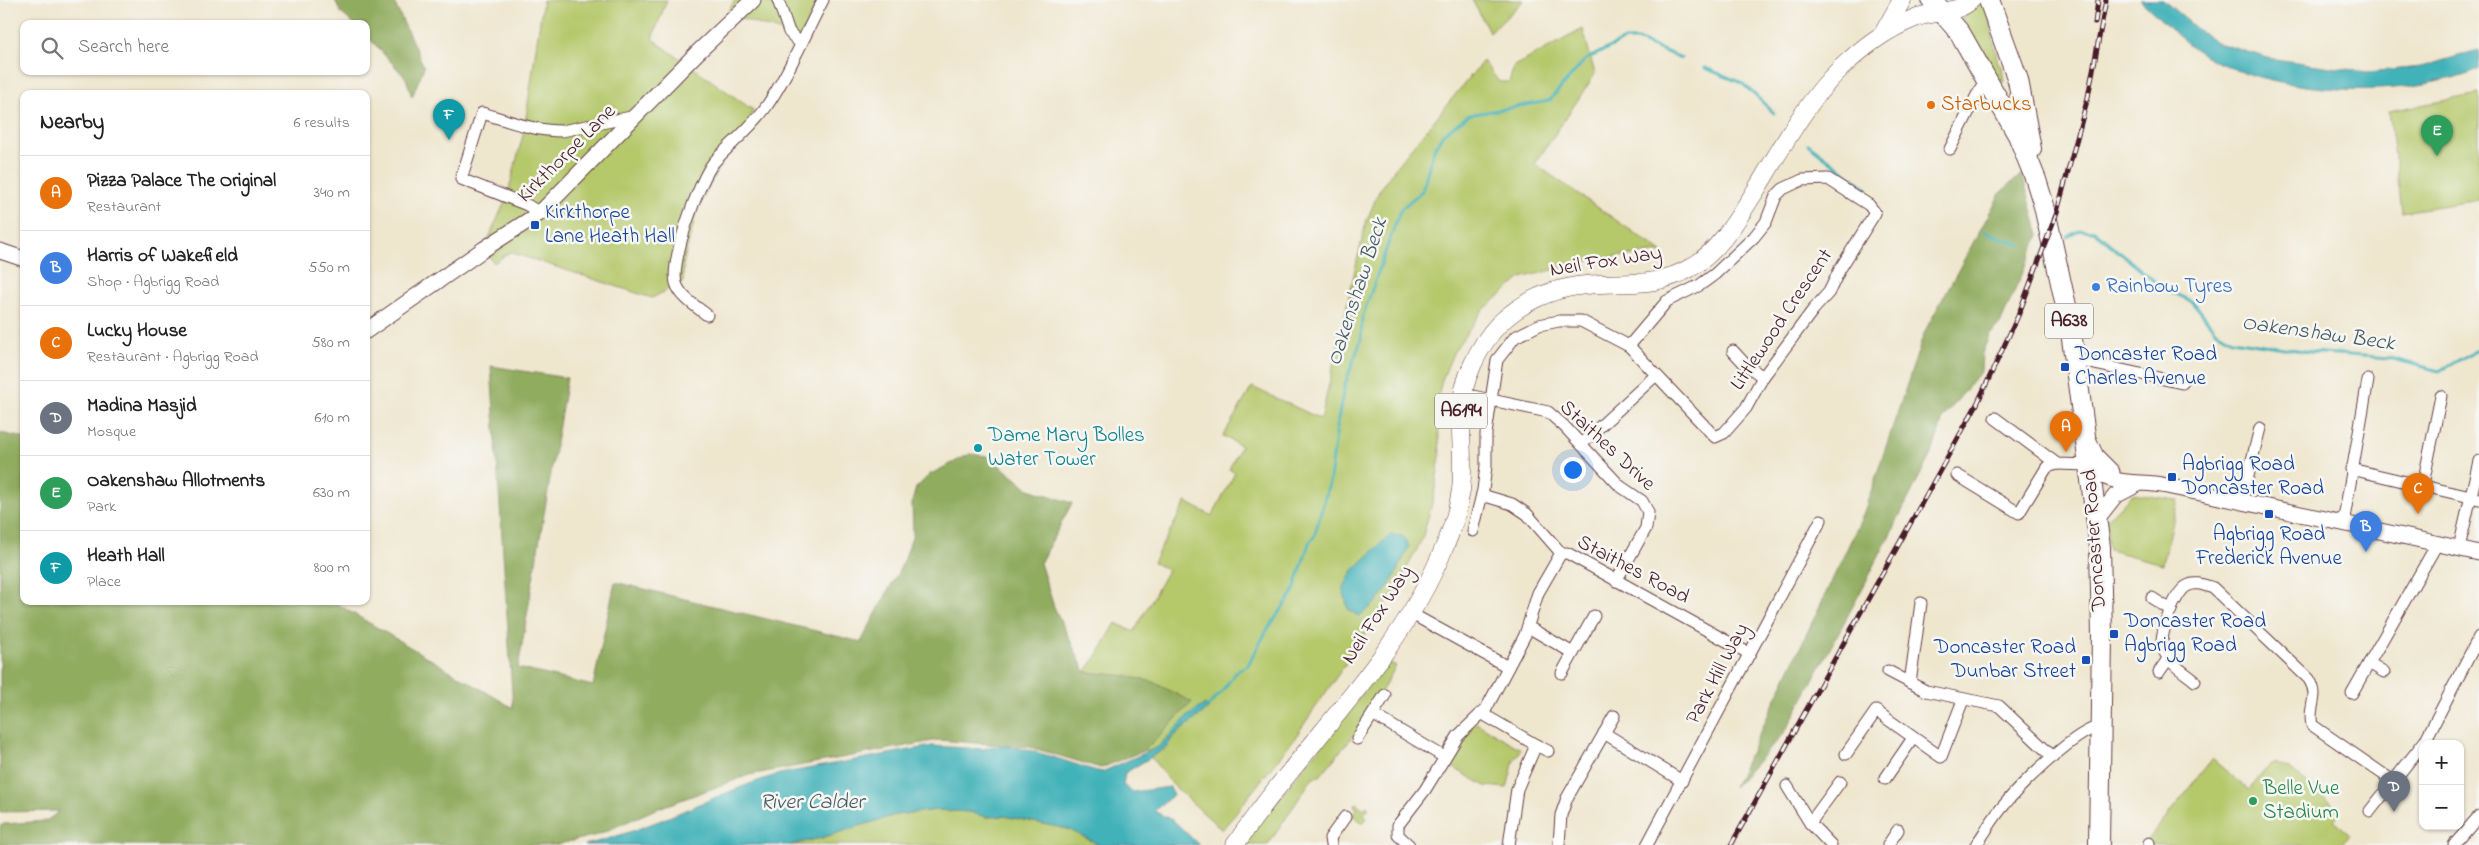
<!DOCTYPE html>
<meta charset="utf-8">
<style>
:root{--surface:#fff;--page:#f2f2f2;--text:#222;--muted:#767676;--line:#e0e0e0;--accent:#7c3aed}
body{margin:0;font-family:"Indie Flower",sans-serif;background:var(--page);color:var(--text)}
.controls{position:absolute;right:15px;bottom:15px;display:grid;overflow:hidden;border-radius:10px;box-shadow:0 1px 4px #0004}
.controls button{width:45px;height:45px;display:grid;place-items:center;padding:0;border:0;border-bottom:1px solid var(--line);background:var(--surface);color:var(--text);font:25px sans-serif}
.you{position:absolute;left:1572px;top:469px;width:18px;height:18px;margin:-12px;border:4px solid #fff;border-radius:50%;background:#1a73e8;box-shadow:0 0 0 8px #1a73e833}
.badge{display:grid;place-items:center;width:32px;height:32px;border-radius:50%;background:var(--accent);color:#fff;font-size:16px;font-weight:700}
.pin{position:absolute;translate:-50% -41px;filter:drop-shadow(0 1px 2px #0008)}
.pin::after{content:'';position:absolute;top:26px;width:18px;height:15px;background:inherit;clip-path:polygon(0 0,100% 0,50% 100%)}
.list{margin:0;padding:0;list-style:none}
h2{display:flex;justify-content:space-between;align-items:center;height:65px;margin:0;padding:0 20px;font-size:21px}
h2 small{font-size:16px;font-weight:400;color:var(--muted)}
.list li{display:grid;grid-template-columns:32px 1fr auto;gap:15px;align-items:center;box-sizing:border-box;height:75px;padding:0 20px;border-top:1px solid var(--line)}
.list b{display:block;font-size:19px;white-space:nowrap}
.list p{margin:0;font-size:16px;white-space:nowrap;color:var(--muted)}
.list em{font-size:16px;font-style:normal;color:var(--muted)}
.icon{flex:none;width:28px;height:28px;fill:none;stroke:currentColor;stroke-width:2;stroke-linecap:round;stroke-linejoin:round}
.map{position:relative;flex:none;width:2479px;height:845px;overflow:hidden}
.search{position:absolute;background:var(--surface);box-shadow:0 1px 4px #0004;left:20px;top:20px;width:350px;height:55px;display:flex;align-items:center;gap:12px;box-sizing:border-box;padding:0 18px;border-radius:10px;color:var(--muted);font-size:19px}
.panel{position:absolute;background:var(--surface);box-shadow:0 1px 4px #0004;left:20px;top:90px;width:350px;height:515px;border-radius:10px}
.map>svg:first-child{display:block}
.green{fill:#b5c86b;stroke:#80744b}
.forest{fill:#90ac5f;stroke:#6d6645}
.water{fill:#42b2b9;stroke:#466872}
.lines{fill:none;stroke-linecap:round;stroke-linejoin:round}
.stream{stroke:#42b2b9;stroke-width:3}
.street-casing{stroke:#633d43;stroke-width:13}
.secondary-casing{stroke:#633d43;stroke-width:17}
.primary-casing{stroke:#633d43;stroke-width:19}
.highway-casing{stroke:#633d43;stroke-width:22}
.street{stroke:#fff;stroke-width:11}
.secondary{stroke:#fff;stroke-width:15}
.primary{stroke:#fff;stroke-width:18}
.highway{stroke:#fff;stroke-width:20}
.rail-casing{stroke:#4a1f2b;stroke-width:5}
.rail{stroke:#f6f6f2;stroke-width:3;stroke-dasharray:9;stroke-linecap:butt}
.food-dot{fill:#e8710a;stroke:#f6f6f2;stroke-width:2}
.transit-dot{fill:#1a4fb4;stroke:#f6f6f2;stroke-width:2}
.shop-dot{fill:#3f7fe0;stroke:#f6f6f2;stroke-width:2}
.culture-dot{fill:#0f9aa8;stroke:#f6f6f2;stroke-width:2}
.leisure-dot{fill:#2e9e5b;stroke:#f6f6f2;stroke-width:2}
.labels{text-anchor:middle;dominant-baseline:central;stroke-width:5;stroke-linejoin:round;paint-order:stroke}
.shield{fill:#f6f6f2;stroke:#7e6067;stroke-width:1}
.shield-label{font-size:20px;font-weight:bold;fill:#4a1f2b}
.food-label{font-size:21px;fill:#c56008;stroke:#f6f6f2;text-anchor:start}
.street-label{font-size:21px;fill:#4a1f2b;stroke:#f6f6f2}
.transit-label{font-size:21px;fill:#164399;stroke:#f6f6f2;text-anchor:start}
.shop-label{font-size:21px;fill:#366cbe;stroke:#f6f6f2;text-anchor:start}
.culture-label{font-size:21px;fill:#0d838f;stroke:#f6f6f2;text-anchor:start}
.leisure-label{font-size:21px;fill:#27864d;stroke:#f6f6f2;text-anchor:start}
.water-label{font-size:22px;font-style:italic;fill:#475a64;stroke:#f6f6f2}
</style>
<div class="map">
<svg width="2479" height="845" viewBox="0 0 2479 845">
<rect width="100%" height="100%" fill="#f6f6f2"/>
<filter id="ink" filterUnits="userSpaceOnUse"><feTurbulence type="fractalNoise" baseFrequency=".02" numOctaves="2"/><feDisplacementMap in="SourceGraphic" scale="10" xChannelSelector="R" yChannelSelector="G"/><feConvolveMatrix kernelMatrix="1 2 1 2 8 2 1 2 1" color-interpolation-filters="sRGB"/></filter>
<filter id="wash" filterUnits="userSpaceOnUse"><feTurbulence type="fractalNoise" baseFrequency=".0096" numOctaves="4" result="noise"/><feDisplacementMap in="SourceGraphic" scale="20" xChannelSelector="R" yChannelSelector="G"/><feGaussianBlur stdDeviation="1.12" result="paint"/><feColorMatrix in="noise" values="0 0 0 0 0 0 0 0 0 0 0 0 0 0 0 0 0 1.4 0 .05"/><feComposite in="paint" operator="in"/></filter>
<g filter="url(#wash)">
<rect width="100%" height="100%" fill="#efe6ce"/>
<g class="green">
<polygon points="543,0 667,0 652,39 753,110 745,138 722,161 696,213 683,265 683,282 652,298 510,252 494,263 484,249 507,197 524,131"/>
<polygon points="735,0 812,0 817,3 800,38 727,14"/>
<polygon points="1472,0 1524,0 1490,33"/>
<polygon points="1981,1 1987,6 1998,64 2002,66 2004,82 1999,85 1961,18"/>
<polygon points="1583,29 1595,74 1535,164 1662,252 1595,259 1521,278 1483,310 1454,351 1442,380 1437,402 1440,456 1434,496 1422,539 1396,590 1294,739 1222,830 1173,785 1145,750 1192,702 1127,676 1085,672 1097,656 1116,623 1134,632 1168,570 1153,562 1186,502 1212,516 1235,473 1229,469 1241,446 1223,436 1252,387 1321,419 1366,222 1379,191 1398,164 1483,61 1499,82 1509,82 1514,66"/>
<polygon points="2479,94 2479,200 2402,212 2389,111"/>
<polygon points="2132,494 2178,500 2163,564 2109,550 2106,521"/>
<polygon points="1388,662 1396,666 1362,725 1320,776 1313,777 1268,845 1245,845 1256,827"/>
<polygon points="1476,723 1521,749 1514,760 1507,788 1485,786 1447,764 1462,735"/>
<polygon points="2212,759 2249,790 2269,765 2275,763 2290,769 2341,812 2334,821 2350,834 2340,845 2144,845"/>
<polygon points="1356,803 1364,809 1366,806 1369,808 1364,814 1367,818 1363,823 1352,815 1357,808 1354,806"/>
<polygon points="936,810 970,812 986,817 1004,816 1068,829 1100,845 790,845 821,838 895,815"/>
</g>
<g class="forest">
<polygon points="335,0 393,0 424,67 412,97 406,78 366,35 366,24 354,24 341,13"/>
<polygon points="2022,174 2039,235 2001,322 1989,336 1982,353 1981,371 1943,418 1933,450 1869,576 1785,732 1734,787 1863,515 1925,331 2001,192"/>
<polygon points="491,366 567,378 518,668 593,686 615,582 861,642 904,561 913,534 912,502 916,488 929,475 970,454 988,456 1029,489 1072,503 1040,563 1054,607 1085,672 1127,676 1153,682 1192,702 1145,750 1101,768 1030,747 938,740 749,775 656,809 597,835 555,845 0,845 0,826 4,824 46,821 60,811 0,812 0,433 24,438 24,601 332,601 513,708"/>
</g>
<g class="water">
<path d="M2140,0H2163L2198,30L2218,43L2268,58L2303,63L2367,72L2400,69L2421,67L2479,50V69C2404,100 2275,96 2204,55C2181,41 2160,18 2140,0Z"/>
<path d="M1390,535L1403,536L1409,546C1395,576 1387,599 1358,616L1348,609L1343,589L1353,570Z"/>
<path d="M1205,704L1209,708L1173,737L1166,748L1125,773L1123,785L1132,792L1170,787L1173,795L1154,811L1174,821L1199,845H1100L1068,829L1004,816L986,817L970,812L936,810L895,815L821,838L790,845H584C652,830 713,794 779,774L932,746L984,749C1010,737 1073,766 1102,772L1158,747L1188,716Z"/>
</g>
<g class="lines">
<g class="stream">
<polyline points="1705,68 1742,83 1774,113"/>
<polyline points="1808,144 1867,189"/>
<polyline points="1985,232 2021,245"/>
<polyline points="2067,237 2081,230 2094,231 2161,287 2193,302 2215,330 2232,340 2310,352 2390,358 2439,371 2479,349"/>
<polyline points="1207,707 1221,693 1236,672 1248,665 1267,630 1293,593 1309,543 1314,537 1330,480 1338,419 1345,384 1361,340 1362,318 1398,216 1401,209 1422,191 1434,149 1443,134 1469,115 1549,101 1585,60 1624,40 1637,40 1681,58"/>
</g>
</g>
</g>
<g filter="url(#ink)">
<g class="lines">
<defs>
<g id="street">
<polyline points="778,0 789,32 800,43"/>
<polyline points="1950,149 1977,95 1987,80"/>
<path d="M540,213L527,205L461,179L482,113C509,121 535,131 562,131L636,116"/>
<path d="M707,315C697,307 680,297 676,283C670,261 699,180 714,162C732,142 753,127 768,104C790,72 805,34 823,0"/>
<polyline points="1733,351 1745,364 1763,377"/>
<polyline points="2076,360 2182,383"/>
<polyline points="1463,394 1548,412 1564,426 1620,486 1642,501 1648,512 1646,528 1616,581"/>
<polyline points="1995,418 2057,464 2089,465"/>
<polyline points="1581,444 1655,376"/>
<polyline points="2351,469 2479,499"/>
<polyline points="1957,475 2019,513 2047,467 2057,464"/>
<polyline points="2423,484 2441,396"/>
<polyline points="1482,495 1512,504 1527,514 1561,553 1567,553 1750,654"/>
<polyline points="2242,500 2260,428"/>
<polyline points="2343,524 2368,380"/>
<polyline points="1473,531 1483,490 1486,466 1486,434 1497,360 1515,337 1539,325 1559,321 1581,321 1629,346 1715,437 1724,433 1746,408 1763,377 1813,310 1829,292 1840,269 1875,213 1869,205 1828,179 1802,180 1783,189 1776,196 1766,222 1754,237 1715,274 1700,285 1667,301 1629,346"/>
<polyline points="2459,548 2479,461"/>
<polyline points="2152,598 2171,610"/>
<polyline points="1410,613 1508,667"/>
<polyline points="1528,627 1573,653"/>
<polyline points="2369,663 2384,672"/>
<polyline points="1888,671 1926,691 1999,706 2053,757"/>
<polyline points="2159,672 2168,659"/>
<polyline points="1562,673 1594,616"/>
<path d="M2195,681C2183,671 2168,663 2163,648C2158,636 2175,592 2187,586C2195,581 2204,585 2213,588L2309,679C2321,698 2307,706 2312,725L2393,781"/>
<polyline points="1910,683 1921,603"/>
<polyline points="2352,693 2437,544"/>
<polyline points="1481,713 1536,745 1517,789 1509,845"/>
<polyline points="1374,715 1444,757"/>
<polyline points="1604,733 1682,781"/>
<polyline points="1357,739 1385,695"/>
<polyline points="1536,745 1548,751"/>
<polyline points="1846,754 1876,711 1941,757 1963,700"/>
<polyline points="1885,779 1913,738"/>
<polyline points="1787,786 1810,823 1831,845"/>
<polyline points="2370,811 2425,741 2479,637"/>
<polyline points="1810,823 1840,782"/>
<polyline points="1331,845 1330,838 1345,817"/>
<polyline points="1409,845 1398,835 1398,825 1425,790 1458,736 1486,709 1525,635 1538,593 1561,553"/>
<polyline points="1559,845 1561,815 1567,798 1614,716"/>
<polyline points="1647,845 1821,520"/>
<polyline points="1888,845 1898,830"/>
<path d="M1976,845C1986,831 1994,816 2005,804C2020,785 2078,729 2099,727"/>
<polyline points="2149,845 2149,843"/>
<polyline points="2454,845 2479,816"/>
</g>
<g id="secondary">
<polyline points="0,251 24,259"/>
<polyline points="366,331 484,249 540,213 697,53 753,0"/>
<polyline points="2089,441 2096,456 2112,472"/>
<path d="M2089,465C2107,488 2141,480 2167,486C2271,508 2375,529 2479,553"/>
<polyline points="2096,520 2115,496 2138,484"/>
</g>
<g id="primary">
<polyline points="1884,32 1902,0"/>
<path d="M1235,845C1302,745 1398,661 1444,548C1452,530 1458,510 1461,490C1464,464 1460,438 1461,412C1461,382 1479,345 1499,324C1523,301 1553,288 1586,285C1625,281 1654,289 1692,267C1718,251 1735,223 1751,198C1778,155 1803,105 1840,69C1863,47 1885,30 1915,18C1933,11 1958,14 1971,0"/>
</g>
<g id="highway">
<polyline points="1932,0 1960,33 2018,135 2036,180 2044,206 2070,324 2100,547 2102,635 2099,845"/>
<polyline points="1989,0 2018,80 2031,149"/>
</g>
</defs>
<use href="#street" class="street-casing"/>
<use href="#secondary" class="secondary-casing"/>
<use href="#primary" class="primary-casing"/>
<use href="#highway" class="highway-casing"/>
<use href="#street" class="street"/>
<use href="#secondary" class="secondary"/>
<use href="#primary" class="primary"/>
<use href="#highway" class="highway"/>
<defs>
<g id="rail">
<polyline points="2095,23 2098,0"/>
<polyline points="1731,845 1977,404 2018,316 2057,212 2088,97 2106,0"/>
</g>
</defs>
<use href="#rail" class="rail-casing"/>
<use href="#rail" class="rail"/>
</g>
</g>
<circle class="food-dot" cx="1931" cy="105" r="5"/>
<g class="transit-dot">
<rect x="530" y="220" width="10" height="10" rx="2.5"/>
<rect x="2060" y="362" width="10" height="10" rx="2.5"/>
<rect x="2167" y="472" width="10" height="10" rx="2.5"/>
<rect x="2264" y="509" width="10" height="10" rx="2.5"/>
<rect x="2109" y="629" width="10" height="10" rx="2.5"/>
<rect x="2081" y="655" width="10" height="10" rx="2.5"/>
</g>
<circle class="shop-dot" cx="2096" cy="287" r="5"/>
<circle class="culture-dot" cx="978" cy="448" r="5"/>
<circle class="leisure-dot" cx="2253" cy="801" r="5"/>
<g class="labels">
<g class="shield">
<rect x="2045" y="303.5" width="48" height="35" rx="4"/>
<rect x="1435" y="393.5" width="52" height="35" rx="4"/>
</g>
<g class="shield-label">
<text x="2069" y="321">A638</text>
<text x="1461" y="411">A6194</text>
</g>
<g class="food-label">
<text x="1941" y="105">Starbucks</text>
</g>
<g class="street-label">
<text transform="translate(567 154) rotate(-45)">Kirkthorpe Lane</text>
<text transform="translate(1606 262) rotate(-9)">Neil Fox Way</text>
<text transform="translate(1782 320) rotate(-56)">Littlewood Crescent</text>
<text transform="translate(1607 446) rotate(43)">Staithes Drive</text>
<text transform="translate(2095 540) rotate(-94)">Doncaster Road</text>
<text transform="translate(1633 570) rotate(28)">Staithes Road</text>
<text transform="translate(1378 615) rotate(-57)">Neil Fox Way</text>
<text transform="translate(1718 674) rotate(-62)">Park Hill Way</text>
</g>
<g class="transit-label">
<text x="545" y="213">Kirkthorpe<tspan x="545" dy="24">Lane Heath Hall</tspan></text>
<text x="2075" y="355">Doncaster Road<tspan x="2075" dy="24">Charles Avenue</tspan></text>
<text x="2182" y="465">Agbrigg Road<tspan x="2182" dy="24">Doncaster Road</tspan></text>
<text x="2269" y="535" text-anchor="middle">Agbrigg Road<tspan x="2269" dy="24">Frederick Avenue</tspan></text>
<text x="2124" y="622">Doncaster Road<tspan x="2124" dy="24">Agbrigg Road</tspan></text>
<text x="2076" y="648" text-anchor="end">Doncaster Road<tspan x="2076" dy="24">Dunbar Street</tspan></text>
</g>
<g class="shop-label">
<text x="2106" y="287">Rainbow Tyres</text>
</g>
<g class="culture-label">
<text x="988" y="436">Dame Mary Bolles<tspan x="988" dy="24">Water Tower</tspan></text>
</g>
<g class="leisure-label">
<text x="2263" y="789">Belle Vue<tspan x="2263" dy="24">Stadium</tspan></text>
</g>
<g class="water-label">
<text transform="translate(1358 292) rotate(-72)">Oakenshaw Beck</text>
<text transform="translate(2318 334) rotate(8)">Oakenshaw Beck</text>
<text x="812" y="803">River Calder</text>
</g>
</g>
</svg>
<div class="controls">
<button>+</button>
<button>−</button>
</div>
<div class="you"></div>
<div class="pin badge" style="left:2066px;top:452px;background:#e8710a">A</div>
<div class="pin badge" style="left:2366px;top:552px;background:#3f7fe0">B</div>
<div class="pin badge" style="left:2418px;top:514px;background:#e8710a">C</div>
<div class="pin badge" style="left:2394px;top:812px;background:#6b7280">D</div>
<div class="pin badge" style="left:2437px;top:156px;background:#2e9e5b">E</div>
<div class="pin badge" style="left:449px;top:140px;background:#0f9aa8">F</div>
<div class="search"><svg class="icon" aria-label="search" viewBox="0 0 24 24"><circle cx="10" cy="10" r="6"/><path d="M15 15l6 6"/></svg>Search here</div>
<section class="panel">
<h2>Nearby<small>6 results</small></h2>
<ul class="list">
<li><span class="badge" style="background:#e8710a">A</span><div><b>Pizza Palace The Original</b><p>Restaurant</p></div><em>340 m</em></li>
<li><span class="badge" style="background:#3f7fe0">B</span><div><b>Harris of Wakefield</b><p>Shop · Agbrigg Road</p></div><em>550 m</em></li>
<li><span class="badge" style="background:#e8710a">C</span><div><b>Lucky House</b><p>Restaurant · Agbrigg Road</p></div><em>580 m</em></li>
<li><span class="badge" style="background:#6b7280">D</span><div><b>Madina Masjid</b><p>Mosque</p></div><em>610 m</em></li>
<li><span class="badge" style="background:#2e9e5b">E</span><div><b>Oakenshaw Allotments</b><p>Park</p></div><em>630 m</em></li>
<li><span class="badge" style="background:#0f9aa8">F</span><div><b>Heath Hall</b><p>Place</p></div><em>800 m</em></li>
</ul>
</section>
</div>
